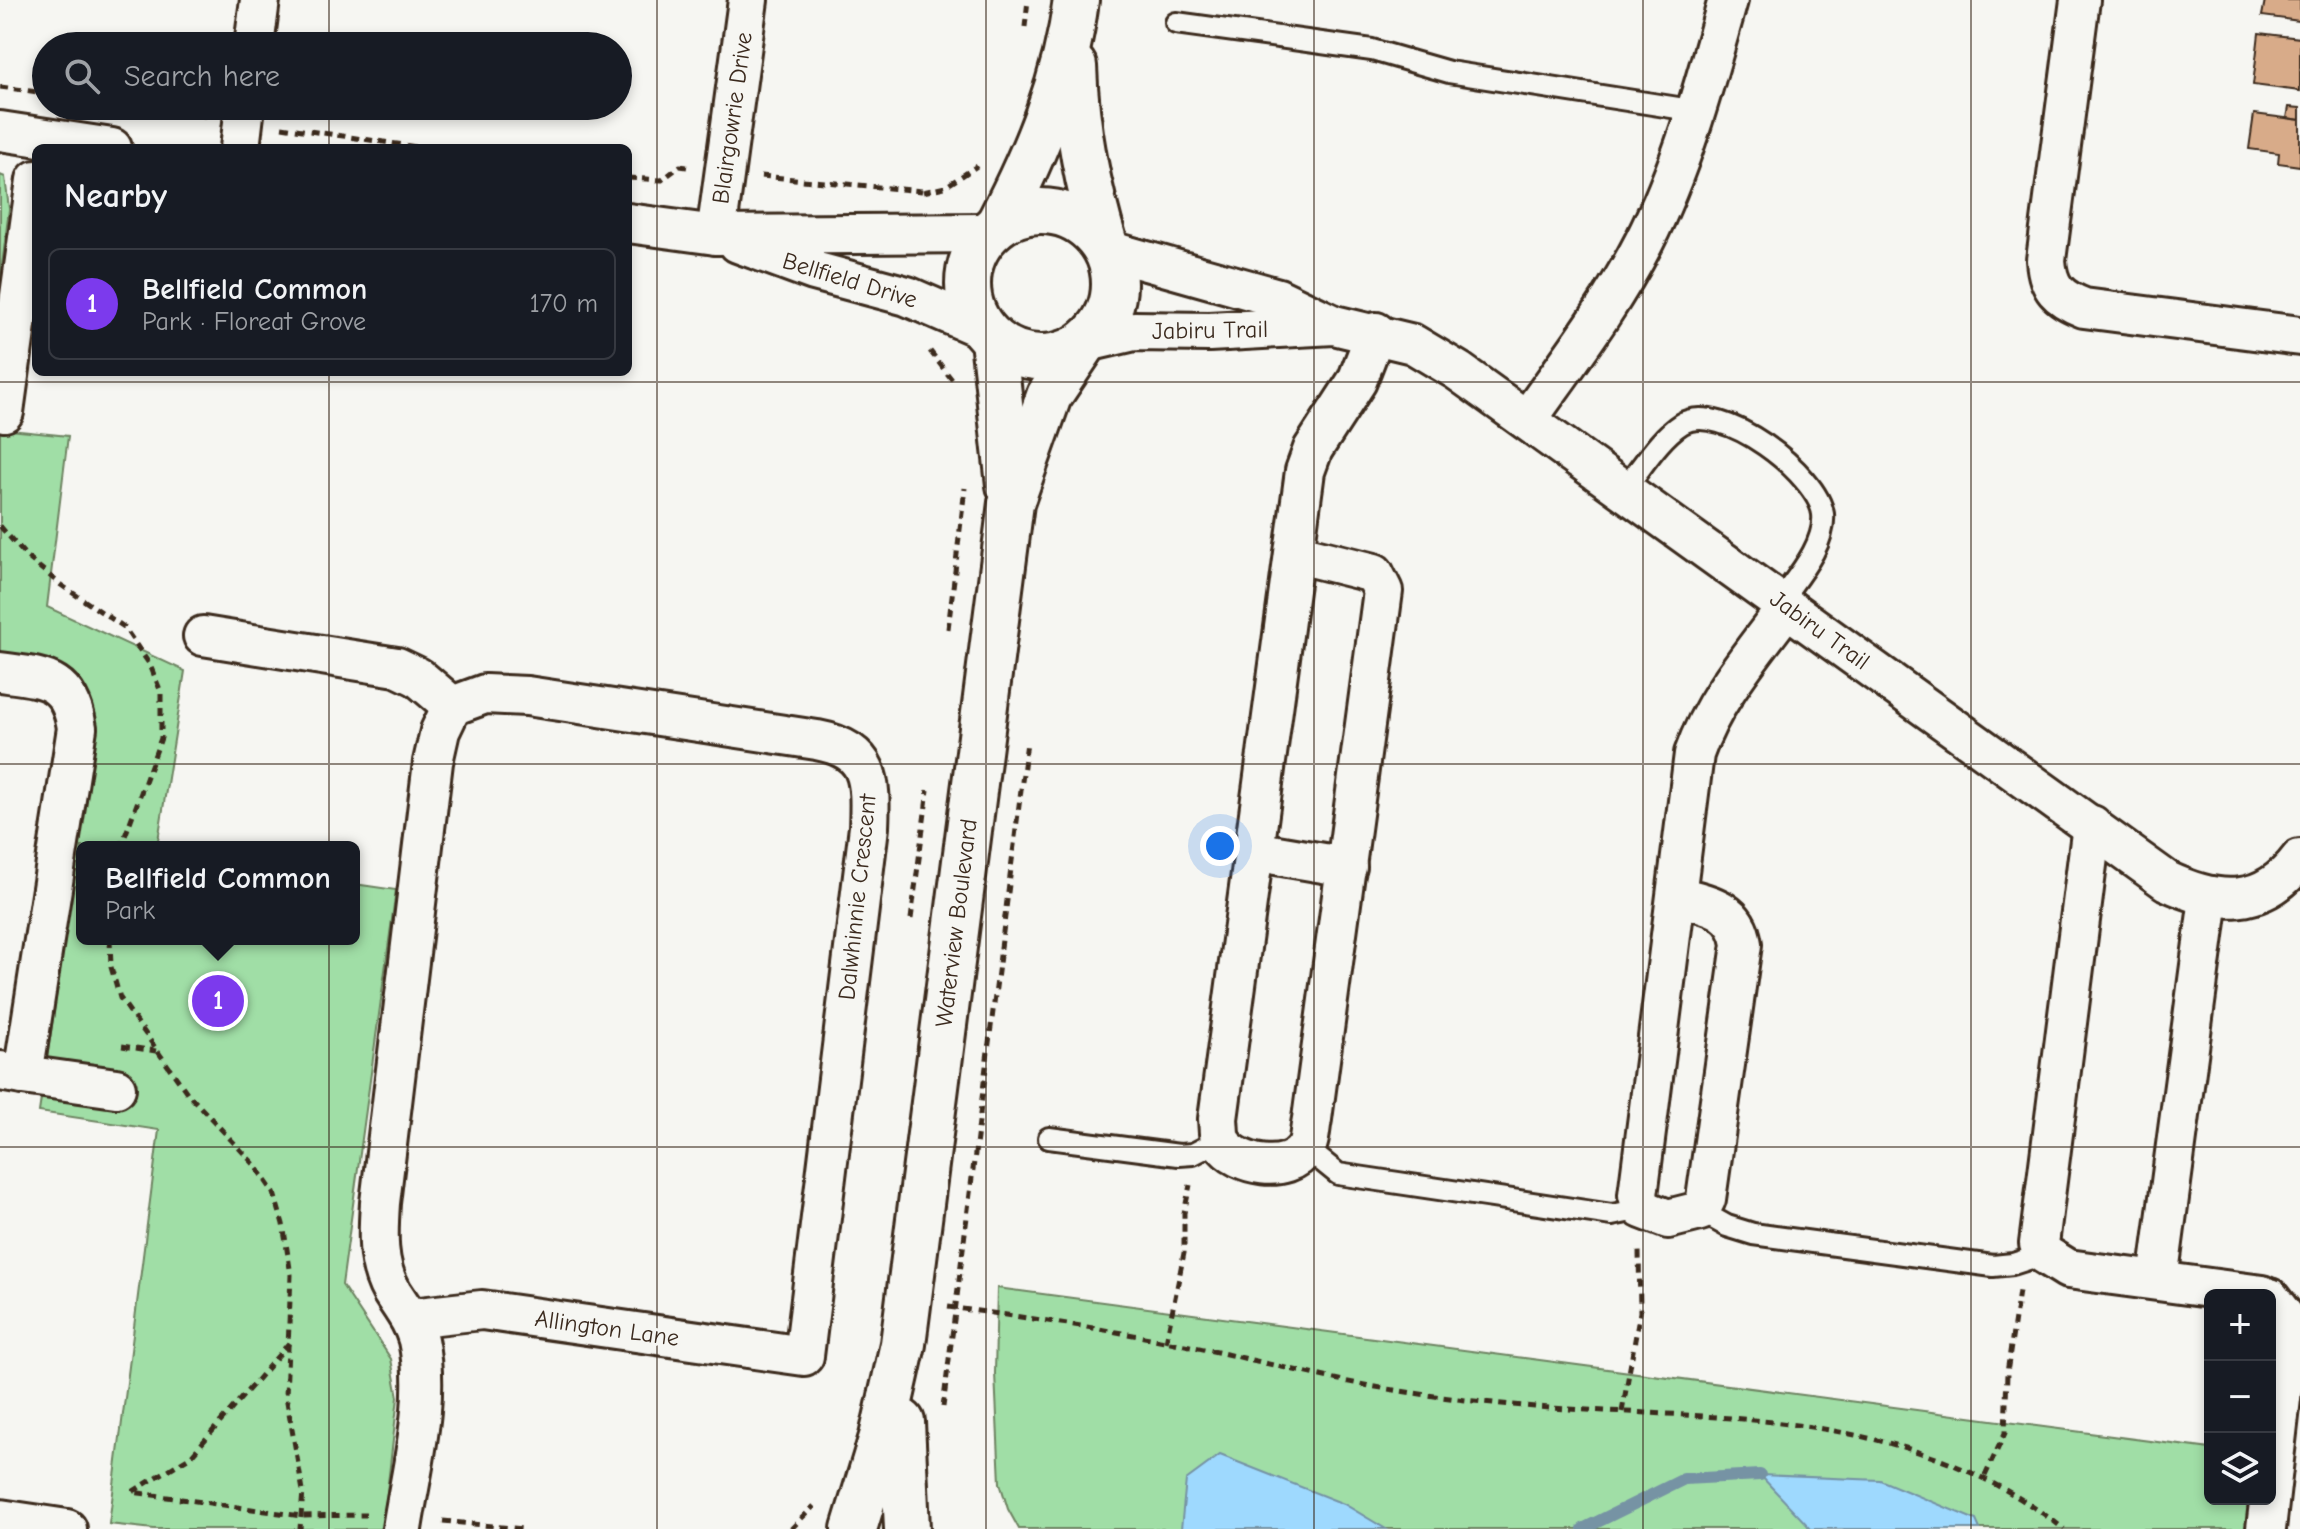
<!DOCTYPE html>
<meta charset="utf-8">
<style>
:root{--surface:#171b24;--page:#20242c;--text:#f1f3f6;--muted:#9ea1a6;--line:#363941;--accent:#7c3aed}
body{margin:0;font-family:"Comic Neue",sans-serif;background:var(--page);color:var(--text)}
.controls{position:absolute;right:24px;bottom:24px;display:grid;overflow:hidden;border-radius:12px;box-shadow:0 4px 12px #0003}
.controls button{width:72px;height:72px;display:grid;place-items:center;padding:0;border:0;border-bottom:2px solid var(--line);background:var(--surface);color:var(--text);font:40px sans-serif}
.you{position:absolute;left:1220px;top:846px;width:28px;height:28px;margin:-20px;border:6px solid #fff;border-radius:50%;background:#1a73e8;box-shadow:0 0 0 12px #1a73e833}
.badge{display:grid;place-items:center;width:52px;height:52px;border-radius:50%;background:var(--accent);color:#fff;font-size:26px;font-weight:700}
.pin{position:absolute;translate:-50% -50%;border:4px solid #fff;box-shadow:0 2px 8px #0006}
.popup{position:absolute;left:76px;top:841px;width:284px;height:104px;box-sizing:border-box;display:grid;place-content:center;border-radius:12px;background:var(--surface);filter:drop-shadow(0 2px 6px #0005);font-size:26px;white-space:nowrap;color:var(--muted)}
.popup b{font-size:30px;color:var(--text)}
.popup::after{content:'';position:absolute;left:50%;top:100%;margin-left:-16px;border:16px solid transparent;border-top-color:var(--surface)}
.list{margin:0;padding:0;list-style:none}
h2{display:flex;justify-content:space-between;align-items:center;height:104px;margin:0;padding:0 32px;font-size:34px}
h2 small{font-size:26px;font-weight:400;color:var(--muted)}
.list li{display:grid;grid-template-columns:52px 1fr auto;gap:24px;align-items:center;box-sizing:border-box;height:112px;margin:0 16px 16px;padding:0 16px;border:2px solid var(--line);border-radius:12px}
.list b{display:block;font-size:30px;white-space:nowrap}
.list p{margin:0;font-size:26px;white-space:nowrap;color:var(--muted)}
.list em{font-size:26px;font-style:normal;color:var(--muted)}
.icon{flex:none;width:44px;height:44px;fill:none;stroke:currentColor;stroke-width:2;stroke-linecap:round;stroke-linejoin:round}
.map{position:relative;flex:none;width:2300px;height:1529px;overflow:hidden}
.search{position:absolute;background:var(--surface);box-shadow:0 4px 12px #0003;left:32px;top:32px;width:600px;height:88px;display:flex;align-items:center;gap:20px;box-sizing:border-box;padding:0 28px;border-radius:44px;color:var(--muted);font-size:30px}
.panel{position:absolute;background:var(--surface);box-shadow:0 4px 12px #0003;left:32px;top:144px;width:600px;height:232px;border-radius:12px}
.map>svg:first-child{display:block}
.green{fill:#a0dea6;stroke:#6e8462;stroke-width:2}
.water{fill:#9ed9fe;stroke:#7693a4;stroke-width:2}
.lines{fill:none;stroke-linecap:round;stroke-linejoin:round}
.stream{stroke:#7693a4;stroke-width:12}
.building{fill:#d8ab89;stroke:#3b2a1e;stroke-width:2}
.lane-casing{stroke:#3b2a1e;stroke-width:26}
.street-casing{stroke:#3b2a1e;stroke-width:44}
.secondary-casing{stroke:#3b2a1e;stroke-width:50}
.path{stroke:#3b2a1e;stroke-width:5;stroke-dasharray:8 6;stroke-linecap:butt}
.lane{stroke:#f6f6f2;stroke-width:20}
.street{stroke:#f6f6f2;stroke-width:38}
.secondary{stroke:#f6f6f2;stroke-width:44}
.grid{fill:none;stroke:#3b2a1e;stroke-width:2;stroke-opacity:0.55}
.labels{text-anchor:middle;dominant-baseline:central;stroke-width:6;stroke-linejoin:round;paint-order:stroke}
.street-label{font-size:24px;fill:#3b2a1e;stroke:#f6f6f2}
</style>
<div class="map">
<svg width="2300" height="1529" viewBox="0 0 2300 1529">
<rect width="100%" height="100%" fill="#f6f6f2"/>
<filter id="ink" filterUnits="userSpaceOnUse"><feTurbulence type="fractalNoise" baseFrequency=".0125" numOctaves="2"/><feDisplacementMap in="SourceGraphic" scale="16" xChannelSelector="R" yChannelSelector="G"/><feConvolveMatrix kernelMatrix="1 2 1 2 8 2 1 2 1" color-interpolation-filters="sRGB"/></filter>
<g filter="url(#ink)">
<g class="green">
<polygon points="0,175 5,177 9,209 0,282"/>
<polygon points="0,429 68,436 47,607 185,671 157,847 82,847 82,939 354,939 354,884 396,890 342,1285 391,1359 398,1397 383,1526 379,1529 154,1529 109,1524 159,1130 39,1112 96,729 76,698 0,656"/>
<polygon points="997,1288 2210,1449 2210,1499 2250,1499 2246,1529 1019,1529 1008,1509 1000,1483 995,1373"/>
</g>
<g class="water">
<polygon points="1220,1455 1344,1504 1386,1529 1181,1529 1186,1480"/>
<polygon points="1760,1475 1880,1480 1976,1520 1980,1529 1811,1529"/>
</g>
<g class="lines">
<polyline class="stream" points="1583,1529 1684,1479 1760,1475"/>
</g>
<g class="building">
<polygon points="2265,0 2300,0 2300,21 2262,16"/>
<polygon points="2259,33 2300,38 2300,91 2253,85"/>
<polygon points="2289,107 2300,108 2300,120 2287,118"/>
<polygon points="2254,114 2300,120 2300,166 2278,163 2279,153 2249,149"/>
</g>
<g class="lines">
<defs>
<g id="lane">
<polyline points="1176,23 1372,50 1449,72 1697,111"/>
<path d="M1624,489C1641,469 1659,438 1681,424C1721,399 1818,475 1823,514C1826,545 1796,578 1780,601"/>
<polyline points="1049,1138 1179,1155 1193,1154 1220,1140"/>
<polyline points="1306,1148 1338,1174 1612,1215 1642,1209"/>
<polyline points="1700,1211 1727,1226 1753,1234 1993,1266 2013,1264 2044,1254"/>
</g>
<g id="street">
<path d="M2080,0L2046,260C2048,288 2058,298 2084,308L2300,336"/>
<polyline points="254,46 260,0"/>
<polyline points="0,131 112,148"/>
<polyline points="240,148 245,106"/>
<polyline points="628,223 716,235 988,233"/>
<polyline points="716,235 748,0"/>
<polyline points="738,243 814,271 907,296 983,329"/>
<polyline points="1107,250 1278,298 1332,324"/>
<path d="M1087,342L1134,331L1209,332L1334,325L1413,344L1458,371L2167,881C2218,905 2263,908 2300,859"/>
<polyline points="4,412 36,180"/>
<path d="M1527,420C1568,362 1612,305 1644,242C1683,165 1705,82 1728,0"/>
<path d="M1294,553L1374,573L1383,591L1312,1119C1310,1128 1310,1142 1305,1149C1288,1175 1237,1166 1222,1143C1218,1137 1219,1127 1218,1119L1305,471L1313,449L1357,381L1376,332"/>
<path d="M203,636L397,667L418,677L452,706L485,694L527,696L817,740C871,750 871,779 869,827L804,1356L482,1310L410,1318"/>
<path d="M0,672C44,678 69,677 77,728L23,1075L0,1071"/>
<polyline points="2092,825 2039,1244 2044,1254 2068,1269 2262,1295"/>
<polyline points="1253,851 1347,867"/>
<path d="M1677,896C1708,904 1737,908 1742,944L1706,1199L1700,1211L1668,1219L1642,1209L1638,1195L1694,754C1713,699 1753,653 1787,607"/>
<polyline points="23,1075 116,1088"/>
<polyline points="2158,1280 2209,898"/>
<polyline points="0,1519 67,1529"/>
<path d="M402,1529C411,1469 431,1400 418,1340C413,1321 402,1308 392,1292C376,1264 378,1233 380,1203L433,762L440,731L452,706"/>
<polyline points="2266,1529 2288,1337 2287,1320 2270,1298"/>
</g>
<g id="secondary">
<path d="M1074,66C1076,130 1088,187 1106,248"/>
<circle cx="1041" cy="284" r="73"/>
<path d="M999,223C1036,152 1066,80 1076,0"/>
<polyline points="993,340 1009,485"/>
<polyline points="902,1422 907,1529"/>
<polyline points="854,1529 882,1437 903,1344 1011,503 1049,396 1084,344"/>
</g>
</defs>
<use href="#lane" class="lane-casing"/>
<use href="#street" class="street-casing"/>
<use href="#secondary" class="secondary-casing"/>
<g class="path">
<polyline points="1025,27 1028,0"/>
<polyline points="0,87 46,93"/>
<polyline points="133,106 205,116"/>
<polyline points="282,127 424,148"/>
<polyline points="761,176 922,191"/>
<polyline points="628,178 662,180 680,166 687,167"/>
<polyline points="923,192 945,187 977,166"/>
<polyline points="930,351 953,381"/>
<polyline points="0,526 27,557 61,585 124,627 150,665 161,692 161,738 121,847"/>
<polyline points="948,629 965,488"/>
<polyline points="911,919 928,790"/>
<polyline points="110,939 111,967 120,998 188,1094 253,1163 274,1193 283,1224 291,1275 286,1396 303,1491 300,1529"/>
<polyline points="122,1046 156,1051"/>
<path d="M948,1307C1038,1319 1129,1332 1217,1352C1276,1365 1334,1381 1394,1390C1451,1399 1510,1406 1568,1409C1745,1419 1916,1414 2064,1529"/>
<polyline points="1166,1342 1184,1253 1184,1213 1190,1185"/>
<polyline points="289,1343 191,1456 132,1492 301,1516 366,1515"/>
<polyline points="943,1407 1027,742"/>
<polyline points="1622,1412 1640,1312 1639,1251"/>
<polyline points="1985,1476 2005,1433 2007,1373 2019,1291"/>
<polyline points="443,1521 522,1529"/>
<polyline points="791,1529 814,1506"/>
</g>
<use href="#lane" class="lane"/>
<use href="#street" class="street"/>
<use href="#secondary" class="secondary"/>
</g>
</g>
<path class="grid" d="M329,0V46M657,0V1529M986,0V1529M1314,0V1529M1643,0V1529M1971,0V1529M329,106V148M329,372V1529M0,382H2300M0,764H2300M0,1147H2300"/>
<g class="labels">
<g class="street-label">
<text transform="translate(732 118) rotate(-82)">Blairgowrie Drive</text>
<text transform="translate(850 280) rotate(17)">Bellfield Drive</text>
<text transform="translate(1210 330) rotate(-1)">Jabiru Trail</text>
<text transform="translate(1820 630) rotate(36)">Jabiru Trail</text>
<text transform="translate(857 897) rotate(-84)">Dalwhinnie Crescent</text>
<text transform="translate(956 923) rotate(-83)">Waterview Boulevard</text>
<text transform="translate(607 1328) rotate(8)">Allington Lane</text>
</g>
</g>
</svg>
<div class="controls">
<button>+</button>
<button>−</button>
<button><svg class="icon" aria-label="layers" viewBox="0 0 24 24"><path d="M12 4l9 5-9 5-9-5zM3 14l9 5 9-5"/></svg></button>
</div>
<div class="you"></div>
<div class="pin badge" style="left:218px;top:1001px">1</div>
<div class="popup"><b>Bellfield Common</b>Park</div>
<div class="search"><svg class="icon" aria-label="search" viewBox="0 0 24 24"><circle cx="10" cy="10" r="6"/><path d="M15 15l6 6"/></svg>Search here</div>
<section class="panel">
<h2>Nearby<small></small></h2>
<ul class="list">
<li><span class="badge">1</span><div><b>Bellfield Common</b><p>Park · Floreat Grove</p></div><em>170 m</em></li>
</ul>
</section>
</div>
